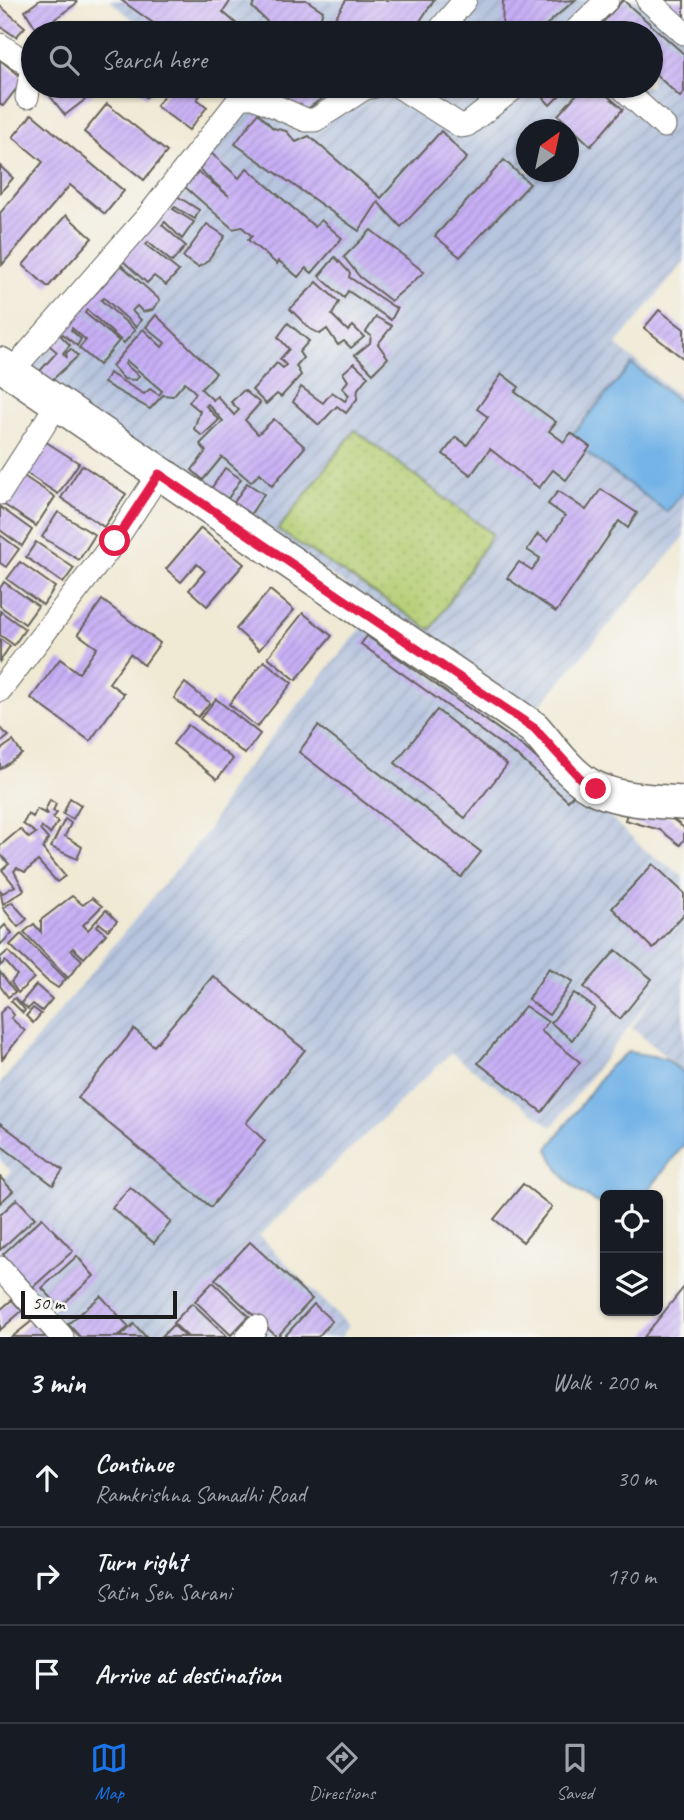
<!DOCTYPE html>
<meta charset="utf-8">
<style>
:root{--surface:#171b24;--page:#242831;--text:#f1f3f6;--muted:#9ea1a6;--line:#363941;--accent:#1a73e8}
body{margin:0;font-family:Caveat,sans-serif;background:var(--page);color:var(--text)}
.controls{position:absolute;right:21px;bottom:21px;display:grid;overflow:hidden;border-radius:10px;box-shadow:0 2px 5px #0004}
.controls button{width:63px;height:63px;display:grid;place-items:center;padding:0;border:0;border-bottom:2px solid var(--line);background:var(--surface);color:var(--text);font:35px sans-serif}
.compass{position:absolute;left:516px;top:119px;width:63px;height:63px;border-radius:50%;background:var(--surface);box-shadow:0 2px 5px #0004;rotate:33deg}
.scale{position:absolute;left:21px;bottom:18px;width:156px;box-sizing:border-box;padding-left:7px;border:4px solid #1c1c1c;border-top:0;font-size:19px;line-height:24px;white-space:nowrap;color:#1c1c1c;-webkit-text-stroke:5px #f6f6f2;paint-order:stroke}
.stop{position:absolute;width:21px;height:21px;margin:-16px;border:5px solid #e11d48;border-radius:50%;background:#fff}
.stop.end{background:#e11d48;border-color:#fff;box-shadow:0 2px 7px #0008}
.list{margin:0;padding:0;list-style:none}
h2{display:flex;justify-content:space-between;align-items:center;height:91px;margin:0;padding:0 28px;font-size:30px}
h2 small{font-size:23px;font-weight:400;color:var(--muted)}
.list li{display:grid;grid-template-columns:46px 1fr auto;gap:21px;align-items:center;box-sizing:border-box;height:98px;padding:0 28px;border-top:2px solid var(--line)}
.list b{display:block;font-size:26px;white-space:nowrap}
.list p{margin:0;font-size:23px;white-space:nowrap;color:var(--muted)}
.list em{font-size:23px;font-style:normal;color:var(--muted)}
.icon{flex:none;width:38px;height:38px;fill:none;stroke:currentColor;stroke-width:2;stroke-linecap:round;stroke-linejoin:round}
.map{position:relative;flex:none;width:684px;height:1337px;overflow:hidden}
.search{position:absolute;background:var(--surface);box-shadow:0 2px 5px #0004;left:21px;right:21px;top:21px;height:77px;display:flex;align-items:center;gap:18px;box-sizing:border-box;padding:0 24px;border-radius:38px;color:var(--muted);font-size:26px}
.sheet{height:385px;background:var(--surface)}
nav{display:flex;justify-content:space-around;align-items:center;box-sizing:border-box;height:98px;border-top:2px solid var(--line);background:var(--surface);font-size:19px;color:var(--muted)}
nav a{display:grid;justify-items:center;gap:4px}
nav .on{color:var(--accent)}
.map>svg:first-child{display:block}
.industrial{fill:url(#industrial-furrows);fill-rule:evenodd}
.grass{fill:url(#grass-dots);stroke:#687548;stroke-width:2}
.water{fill:#73b3e7;stroke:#486882;stroke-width:2}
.building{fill:url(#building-hatch)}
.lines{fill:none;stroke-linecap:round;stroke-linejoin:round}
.minor-casing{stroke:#66645c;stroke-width:25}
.secondary-casing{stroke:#66645c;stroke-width:36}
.minor{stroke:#fff;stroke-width:23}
.secondary{stroke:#fff;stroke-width:33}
.route{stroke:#e11d48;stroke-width:9}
</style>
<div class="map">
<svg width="684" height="1337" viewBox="0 0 684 1337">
<defs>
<pattern id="industrial-furrows" width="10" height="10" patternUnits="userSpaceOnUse" patternTransform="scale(1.75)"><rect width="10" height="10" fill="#b7c5de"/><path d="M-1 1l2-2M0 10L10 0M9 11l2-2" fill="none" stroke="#9da9be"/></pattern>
<pattern id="grass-dots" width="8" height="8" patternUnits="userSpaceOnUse" patternTransform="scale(1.75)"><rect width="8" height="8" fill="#b5ce73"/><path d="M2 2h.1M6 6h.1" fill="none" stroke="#9bb063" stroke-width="1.8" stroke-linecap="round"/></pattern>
<pattern id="building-hatch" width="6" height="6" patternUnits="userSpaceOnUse" patternTransform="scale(1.75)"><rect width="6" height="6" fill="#c7aff5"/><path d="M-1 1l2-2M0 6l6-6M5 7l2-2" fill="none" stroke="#aa96d1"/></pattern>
</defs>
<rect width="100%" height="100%" fill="#f6f6f2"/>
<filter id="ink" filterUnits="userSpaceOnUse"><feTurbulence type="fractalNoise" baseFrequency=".0143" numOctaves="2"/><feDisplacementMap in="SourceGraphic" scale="14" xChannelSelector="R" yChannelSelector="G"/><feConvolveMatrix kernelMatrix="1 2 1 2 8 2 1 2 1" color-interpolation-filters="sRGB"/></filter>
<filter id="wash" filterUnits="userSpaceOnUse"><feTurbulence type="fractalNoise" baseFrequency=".00686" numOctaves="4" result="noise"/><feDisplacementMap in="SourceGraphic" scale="28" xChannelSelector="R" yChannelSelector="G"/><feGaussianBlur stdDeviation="1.57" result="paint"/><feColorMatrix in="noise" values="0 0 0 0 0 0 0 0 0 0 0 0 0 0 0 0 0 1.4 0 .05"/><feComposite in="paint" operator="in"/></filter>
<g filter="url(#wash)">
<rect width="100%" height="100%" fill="#f0e9d4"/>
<g class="industrial">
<path d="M109,0H684V262L616,345L684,400V537L535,711L22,369L238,106L213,86H651V33H150ZM526,130H568V172H526Z"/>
<polygon points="363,626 547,758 645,850 684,877 684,1071 632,1028 659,987 552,1127 451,1053 260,1235 257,1234 349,1326 341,1337 74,1337 0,1254 0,1182 11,1171 0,1160 0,1084 209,829 234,783"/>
</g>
<polygon class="grass" points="355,430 492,534 431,630 278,530"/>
<g class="water">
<polygon points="632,364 684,406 684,491 667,512 568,439"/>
<path d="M628,1052L665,1058L684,1073V1144L645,1195H605V1206C576,1194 561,1178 548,1149L609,1067Z"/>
</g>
<g id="blocks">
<g class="building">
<polygon points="40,0 75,0 77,3 38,31 25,11"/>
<polygon points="121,0 231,0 223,12 247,33 167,33"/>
<polygon points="256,0 306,0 323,11 316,30 321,33 279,33 252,7"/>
<polygon points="346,0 434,0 412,33 385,33 373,25 363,33 338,33 329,28"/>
<polygon points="503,0 549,2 575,0 537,33 502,32"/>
<polygon points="623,0 684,54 684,93 680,97 651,70 651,33 593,33"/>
<polygon points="656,0 684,0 684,26"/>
<polygon points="0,6 25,27 16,37 0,26"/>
<polygon points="0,60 24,79 3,106 0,104"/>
<polygon points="103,86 65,115 43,87 45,86"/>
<polygon points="135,86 157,86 146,97"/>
<polygon points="172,86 208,86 197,99 207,107 189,130 156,106"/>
<polygon points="268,86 339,86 306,110 266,89"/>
<polygon points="533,86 569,86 550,105"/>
<polygon points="584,86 596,86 623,109 591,146 558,115"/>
<polygon points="107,104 167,152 144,180 84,132"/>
<polygon points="258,113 273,128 286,131 296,142 309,136 381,198 441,131 467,158 401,227 378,202 359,231 235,144"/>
<polygon points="32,114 124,191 105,214 70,185 2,265 0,213 43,162 13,137"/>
<polygon points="211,153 239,178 247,168 315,227 321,220 342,238 312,273 306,268 298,277 279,261 277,264 248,240 252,236 242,227 233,229 185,187 198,172 229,196 198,168"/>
<polygon points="504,160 530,184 460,257 435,236"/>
<polygon points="0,166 13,178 0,193"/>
<polygon points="177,196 199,210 195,219 175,207 173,209 194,222 182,239 165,222 162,225 186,246 172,262 148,242 146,245 179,271 166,285 154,276 147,283 123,261"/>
<polygon points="66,215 92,238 48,287 23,265"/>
<polygon points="207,224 225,236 206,263 198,267 183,257"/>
<polygon points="371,230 424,272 391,301 360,277 344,257"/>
<polygon points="335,257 350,273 349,277 397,309 391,320 348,291 344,298 319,276"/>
<polygon points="121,265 160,300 152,310 143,312 137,306 132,311 141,320 136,327 104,298 101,300 135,330 124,343 87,310 85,313 119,341 99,365 79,348 86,340 72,328 71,330 81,339 77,346 63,334 61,336 70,345 63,353 67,358 66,353 71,349 78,356 50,382 39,372 57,352 49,345"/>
<polygon points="317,282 339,302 332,315 348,331 353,326 364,337 351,348 344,341 338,345 327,329 320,334 310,329 290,309"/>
<polygon points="659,310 684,329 684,359 644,328"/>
<polygon points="156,315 216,373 201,389 213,400 217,396 234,415 239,410 231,402 244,390 260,403 245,420 258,434 274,419 305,447 272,486 260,473 251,482 222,457 203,480 192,470 206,451 200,444 223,421 208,404 206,406 219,420 202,436 194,429 200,411 189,402 196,393 185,382 173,396 163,395 150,409 104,383 109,373 144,394 150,389 159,395 162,391 127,361 125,364 139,376 136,380 124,379 112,366 143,329 162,347 165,343 146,327"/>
<polygon points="376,317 392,326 378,344 388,358 373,373 355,355 370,343 371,336 366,332"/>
<polygon points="288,323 309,341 299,352 303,358 296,366 301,375 281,397 277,394 266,404 252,390 277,363 283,368 286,365 280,359 289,349 278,337"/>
<polygon points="354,363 368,376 358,389 357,399 346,413 337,406 319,425 293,402 301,387 323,403 332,392 345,401 349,395 342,388 348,381 343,373"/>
<polygon points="502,374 519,387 515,392 556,422 549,431 564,442 571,433 590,447 566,480 553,470 539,488 490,449 471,475 443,454 456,437 467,445 488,417 477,409"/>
<polygon points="43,440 79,463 58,494 23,471"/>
<polygon points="82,465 126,494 104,527 61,498"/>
<polygon points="225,468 241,479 227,500 211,489"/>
<polygon points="19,473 55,497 36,526 0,502"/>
<polygon points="247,483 264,494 250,515 233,504"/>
<polygon points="601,489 637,513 628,528 619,521 556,612 507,578 519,562 532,570 540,558 527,550 538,534 548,541 565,516 548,504 558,491 586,510"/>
<polygon points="0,507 32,530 22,546 0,530"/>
<polygon points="58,512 95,535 79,560 42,537"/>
<polygon points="201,528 244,564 207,606 189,590 205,571 197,564 181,582 166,569"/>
<polygon points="0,535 19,549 6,567 0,563"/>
<polygon points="36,542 74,568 63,583 26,557"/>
<polygon points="20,562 55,587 43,605 7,579"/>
<polygon points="4,582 38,606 25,624 0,606 0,588"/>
<polygon points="270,590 294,610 259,650 236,629"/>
<polygon points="102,600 160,643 144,665 130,654 109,683 124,694 90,741 31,698 60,659 79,673 97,648 78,634"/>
<polygon points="0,611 25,629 14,645 0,635"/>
<polygon points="303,613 332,636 296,680 268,657"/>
<polygon points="367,636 525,748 575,793 568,801 520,758 361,644"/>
<polygon points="0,639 10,646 0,661"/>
<polygon points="264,661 292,683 257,727 229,704"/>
<polygon points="185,683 210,703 198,717 174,698"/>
<polygon points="216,699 260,734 245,754 200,719"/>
<polygon points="437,710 507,765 465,818 395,763"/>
<polygon points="188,725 233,759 217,779 173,744"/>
<polygon points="318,726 481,852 461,877 299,752"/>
<polygon points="0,728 9,736 0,743"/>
<polygon points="13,741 22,754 0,769 0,750"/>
<polygon points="70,798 81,805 73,819 63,814"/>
<polygon points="50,800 56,804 53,811 57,813 53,818 58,822 50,834 42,827 40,830 48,839 43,849 65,876 57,882 38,861 25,872 17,868 14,871 24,890 3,904 0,890 3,893 15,886 2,870 9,864 0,854 0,846 20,829 29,838 36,833 23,824 28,814 33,817 37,809 48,815 45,811"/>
<polygon points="629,808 661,810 684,828 684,839 680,845 660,830 625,820"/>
<polygon points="65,819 71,823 65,836 82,847 77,859 51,847"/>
<polygon points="653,864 684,893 684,914 653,949 612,908"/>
<polygon points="72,896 83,905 92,898 102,906 83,925 88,930 106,910 117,921 108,930 99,923 97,926 106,934 84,958 73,948 71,950 82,960 68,978 24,932 34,924 41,932 41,920"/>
<polygon points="12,902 27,919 18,927 3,908"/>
<polygon points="5,925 12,933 0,945 0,930"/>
<polygon points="21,934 66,979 58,988 46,980 10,945"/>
<polygon points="616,950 652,979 620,1019 584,987"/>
<polygon points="8,951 34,978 18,993 11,982 17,975 5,961 0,966 0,958"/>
<polygon points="549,968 573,981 549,1015 528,999"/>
<polygon points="0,972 15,992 8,997 0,986"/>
<polygon points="213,976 305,1050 246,1123 265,1141 211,1207 78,1098 134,1029 154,1046"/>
<polygon points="36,985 52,999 42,1011 33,1004 28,1009 21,1003"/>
<polygon points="574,993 595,1008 572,1040 551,1023"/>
<polygon points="15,998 25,1010 23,1013 11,1001"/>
<polygon points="7,1006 14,1015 11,1018 25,1031 2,1059 0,1013"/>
<polygon points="525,1006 548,1022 541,1031 580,1062 542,1112 478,1063"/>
<polygon points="33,1008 41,1014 33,1023 26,1016"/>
<polygon points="0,1123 63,1170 53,1185 0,1145"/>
<polygon points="0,1177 13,1191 0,1203"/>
<polygon points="523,1184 552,1207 523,1242 494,1219"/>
<polygon points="130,1187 171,1222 154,1243 112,1208"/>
<polygon points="17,1199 35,1218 0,1250 0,1215"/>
<polygon points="42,1218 73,1251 33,1287 3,1254"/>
<polygon points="250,1242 312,1299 277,1337 215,1279"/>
<polygon points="77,1256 94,1276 60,1307 42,1288"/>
<polygon points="213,1282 249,1316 231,1335 195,1301"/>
<polygon points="684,1287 684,1337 644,1337"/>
<polygon points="101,1296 129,1327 117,1337 80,1337 68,1324"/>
<polygon points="12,1300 22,1311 0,1330 0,1310"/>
<polygon points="192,1303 228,1337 188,1337 173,1323"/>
<polygon points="314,1304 332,1321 318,1337 284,1337"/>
<polygon points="32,1321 46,1337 12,1337"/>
<polygon points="134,1324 146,1337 120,1337"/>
<polygon points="173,1325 186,1337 161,1337"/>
</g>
</g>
</g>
<g filter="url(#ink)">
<use href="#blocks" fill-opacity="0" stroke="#66645c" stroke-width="2"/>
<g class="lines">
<defs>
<g id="minor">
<polyline points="648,0 684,33"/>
<polyline points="437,33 465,0"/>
<polyline points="573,33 607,0"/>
<polyline points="0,45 32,67 27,97"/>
<polyline points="398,86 461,126 467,125 517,86"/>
<polyline points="620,86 664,126"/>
<polyline points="11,372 148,216 241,97 254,97 306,120 315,120 365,88 375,86"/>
<polyline points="0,493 58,403"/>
<polyline points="0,690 115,541 159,474"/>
<polyline points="0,1268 62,1337"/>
<polyline points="248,1337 256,1327"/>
</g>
<path id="secondary" d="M0,364L534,728C552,748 572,779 597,789C624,801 655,801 684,803"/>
</defs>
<use href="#minor" class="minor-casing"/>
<use href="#secondary" class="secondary-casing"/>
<use href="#minor" class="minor"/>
<use href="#secondary" class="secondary"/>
</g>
</g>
<g class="lines" filter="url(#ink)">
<polyline class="route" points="115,541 159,474 534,728 580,778 596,789"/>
</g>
</svg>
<div class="controls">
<button><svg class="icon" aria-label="locate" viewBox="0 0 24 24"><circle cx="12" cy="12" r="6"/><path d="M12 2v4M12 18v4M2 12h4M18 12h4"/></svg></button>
<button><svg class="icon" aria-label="layers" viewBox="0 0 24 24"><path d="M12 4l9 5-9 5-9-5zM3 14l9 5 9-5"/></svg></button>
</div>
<svg class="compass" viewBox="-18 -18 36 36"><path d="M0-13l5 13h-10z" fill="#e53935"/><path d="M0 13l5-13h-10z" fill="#9ea1a6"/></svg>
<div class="scale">50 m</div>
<div class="stop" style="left:115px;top:541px"></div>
<div class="stop end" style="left:596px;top:789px"></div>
<div class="search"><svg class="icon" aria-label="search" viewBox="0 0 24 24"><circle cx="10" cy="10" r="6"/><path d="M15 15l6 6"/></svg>Search here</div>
</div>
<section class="sheet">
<h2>3 min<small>Walk · 200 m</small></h2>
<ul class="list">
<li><svg class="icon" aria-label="ahead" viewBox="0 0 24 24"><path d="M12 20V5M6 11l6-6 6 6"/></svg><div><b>Continue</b><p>Ramkrishna Samadhi Road</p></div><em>30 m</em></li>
<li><svg class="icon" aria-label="right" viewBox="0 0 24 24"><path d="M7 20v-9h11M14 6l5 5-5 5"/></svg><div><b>Turn right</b><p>Satin Sen Sarani</p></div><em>170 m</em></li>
<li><svg class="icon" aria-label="arrive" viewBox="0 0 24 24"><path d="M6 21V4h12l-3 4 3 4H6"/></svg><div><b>Arrive at destination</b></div></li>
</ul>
</section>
<nav>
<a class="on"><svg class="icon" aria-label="map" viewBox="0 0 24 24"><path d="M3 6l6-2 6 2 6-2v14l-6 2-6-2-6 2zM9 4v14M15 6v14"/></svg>Map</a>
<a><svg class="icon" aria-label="directions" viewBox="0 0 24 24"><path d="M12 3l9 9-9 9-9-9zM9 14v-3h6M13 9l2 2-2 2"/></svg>Directions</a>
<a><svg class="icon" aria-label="saved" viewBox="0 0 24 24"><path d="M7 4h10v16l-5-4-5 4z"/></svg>Saved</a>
</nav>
